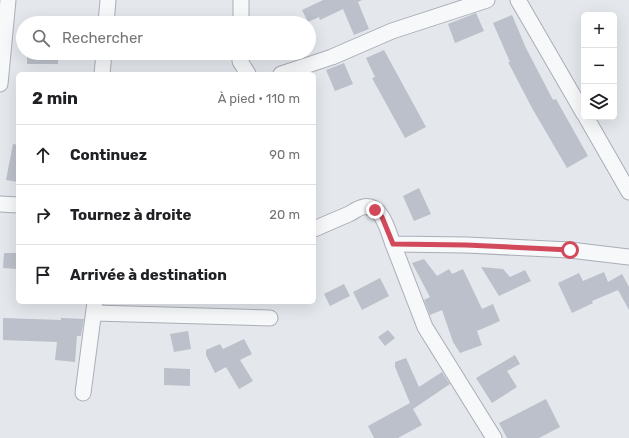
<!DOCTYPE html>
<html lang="fr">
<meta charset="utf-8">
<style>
:root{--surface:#fff;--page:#f2f2f2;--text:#202124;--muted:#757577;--line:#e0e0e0}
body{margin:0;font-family:Rubik,sans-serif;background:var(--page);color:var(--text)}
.controls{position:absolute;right:12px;top:12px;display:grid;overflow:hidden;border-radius:6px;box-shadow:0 4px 16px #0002}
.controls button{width:36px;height:36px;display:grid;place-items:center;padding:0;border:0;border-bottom:1px solid var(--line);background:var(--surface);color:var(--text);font:20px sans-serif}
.stop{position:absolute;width:12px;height:12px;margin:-9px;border:3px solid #d1495b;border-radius:50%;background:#fff}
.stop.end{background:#d1495b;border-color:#fff;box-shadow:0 1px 4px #0008}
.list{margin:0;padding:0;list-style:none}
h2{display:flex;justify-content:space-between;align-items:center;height:52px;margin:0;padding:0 16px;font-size:17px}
h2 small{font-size:13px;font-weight:400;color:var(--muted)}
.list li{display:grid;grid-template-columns:26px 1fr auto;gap:12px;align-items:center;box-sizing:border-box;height:60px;padding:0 16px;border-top:1px solid var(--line)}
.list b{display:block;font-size:15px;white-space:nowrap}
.list em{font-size:13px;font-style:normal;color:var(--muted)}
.icon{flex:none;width:22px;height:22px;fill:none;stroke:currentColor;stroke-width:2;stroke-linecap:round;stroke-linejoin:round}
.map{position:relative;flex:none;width:629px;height:438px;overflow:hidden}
.search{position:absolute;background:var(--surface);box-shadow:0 4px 16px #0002;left:16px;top:16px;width:300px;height:44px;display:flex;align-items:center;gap:10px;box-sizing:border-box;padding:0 14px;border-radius:22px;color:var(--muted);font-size:15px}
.panel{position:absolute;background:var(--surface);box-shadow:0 4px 16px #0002;left:16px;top:72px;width:300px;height:232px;border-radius:6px}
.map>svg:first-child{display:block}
.building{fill:#bbc0ca}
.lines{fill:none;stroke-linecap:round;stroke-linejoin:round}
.street-casing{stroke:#a9aeb7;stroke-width:17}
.street{stroke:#f7f8fa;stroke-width:15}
.route{stroke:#d1495b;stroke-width:5}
</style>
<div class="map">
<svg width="629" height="438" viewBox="0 0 629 438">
<rect width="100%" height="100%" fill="#e4e7ec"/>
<g class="building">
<polygon points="323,0 362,0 358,2 369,29 354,35 343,9 320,20 319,17 308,22 302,10"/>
<polygon points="476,13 484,31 455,43 448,24"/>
<polygon points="512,15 526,48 553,100 556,99 588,156 567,168 532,108 508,62 510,62 493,23"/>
<polygon points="384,50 426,127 405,138 372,78 375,77 366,58"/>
<rect x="27" y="53" width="31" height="11"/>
<polygon points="344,63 353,84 335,91 326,70"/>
<polygon points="13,144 18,145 18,182 6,180"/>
<polygon points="419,188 431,214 414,221 403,196"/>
<polygon points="4,253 18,253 18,269 3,268"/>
<polygon points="424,259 437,276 449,269 452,274 463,269 482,309 493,304 500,321 477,331 482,345 460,353 453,342 442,310 430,315 424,300 430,297 412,263"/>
<polygon points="481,267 503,269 510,277 525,270 531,281 499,296"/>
<polygon points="604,272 608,282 622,274 629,287 629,310 618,290 592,301 593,303 572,313 558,283 579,273 583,281"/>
<polygon points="380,278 389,296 362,310 353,292"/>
<polygon points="344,284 350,296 330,306 324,294"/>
<polygon points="3,318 61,320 61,318 84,319 81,336 77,336 75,362 55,360 57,342 3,340"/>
<polygon points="388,330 395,338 385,346 378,337"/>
<polygon points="188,331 191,349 174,352 170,334"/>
<polygon points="244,339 252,354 240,360 253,381 239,389 226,367 215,373 206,355 206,350 220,344 223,349"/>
<polygon points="515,355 520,364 507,371 517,387 492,403 476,378"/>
<polygon points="406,358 419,387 442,372 450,384 413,409 422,425 398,438 374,438 368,426 410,403 395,367 395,362"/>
<polygon points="164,368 190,369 190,386 164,385"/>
<polygon points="546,399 560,427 539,438 507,438 499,423"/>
</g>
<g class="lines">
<defs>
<g id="street">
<polyline points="518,0 584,114"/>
<polyline points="106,23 108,0"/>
<polyline points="241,23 241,0"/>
<polyline points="240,53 240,61 248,74"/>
<polyline points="102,74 104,53"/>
<polyline points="281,74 332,57 392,31 487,0"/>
<polyline points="0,84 8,0"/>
<polyline points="586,117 629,192"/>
<polyline points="0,204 18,205"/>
<path d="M314,229C326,224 337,219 349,214C353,212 358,208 363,207C382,203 388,231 393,244L466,245L570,250L629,257"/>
<polyline points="393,244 425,327 494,438"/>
<polyline points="94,313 270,318"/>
<polyline points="83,393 95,302"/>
</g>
</defs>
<use href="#street" class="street-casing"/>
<use href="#street" class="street"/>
</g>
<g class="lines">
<polyline class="route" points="375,210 382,217 393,244 466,245 570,250"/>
</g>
</svg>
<div class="controls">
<button>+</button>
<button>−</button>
<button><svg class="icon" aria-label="layers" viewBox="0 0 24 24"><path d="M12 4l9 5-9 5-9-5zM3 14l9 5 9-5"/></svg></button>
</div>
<div class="stop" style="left:570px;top:250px"></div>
<div class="stop end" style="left:375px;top:210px"></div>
<div class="search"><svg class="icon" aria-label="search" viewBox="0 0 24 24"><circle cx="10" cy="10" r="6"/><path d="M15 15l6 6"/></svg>Rechercher</div>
<section class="panel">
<h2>2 min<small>À pied · 110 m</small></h2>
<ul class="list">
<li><svg class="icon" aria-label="ahead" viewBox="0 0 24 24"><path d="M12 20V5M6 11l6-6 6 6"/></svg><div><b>Continuez</b></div><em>90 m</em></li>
<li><svg class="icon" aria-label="right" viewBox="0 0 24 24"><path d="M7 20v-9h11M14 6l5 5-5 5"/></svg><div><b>Tournez à droite</b></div><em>20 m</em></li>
<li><svg class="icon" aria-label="arrive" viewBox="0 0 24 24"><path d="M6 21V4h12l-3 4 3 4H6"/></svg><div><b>Arrivée à destination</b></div></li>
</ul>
</section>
</div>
